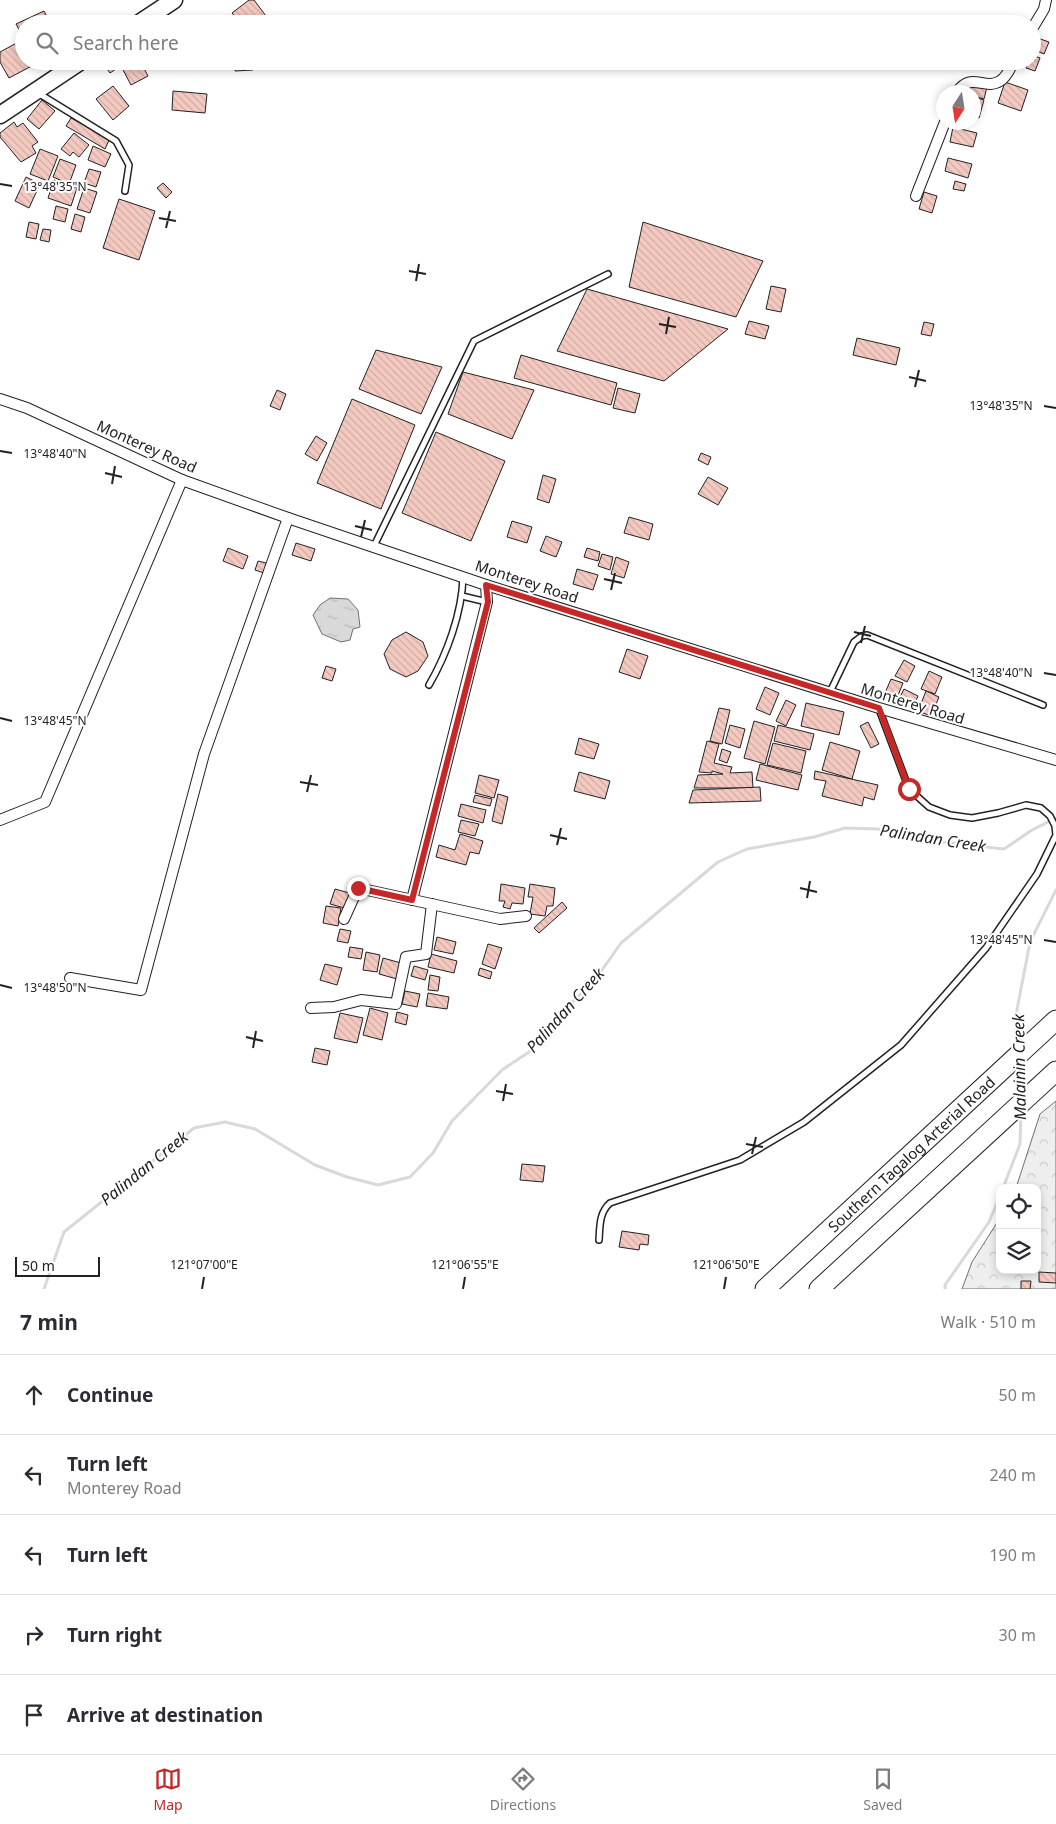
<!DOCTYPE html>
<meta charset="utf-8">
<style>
:root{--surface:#fff;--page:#f2f2f3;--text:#2b2b33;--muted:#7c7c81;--line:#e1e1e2;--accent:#c62828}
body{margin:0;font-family:"Noto Sans",sans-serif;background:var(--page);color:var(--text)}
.controls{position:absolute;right:15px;bottom:15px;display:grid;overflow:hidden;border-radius:10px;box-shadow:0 2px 8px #0003}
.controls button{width:45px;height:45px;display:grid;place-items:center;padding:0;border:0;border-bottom:1px solid var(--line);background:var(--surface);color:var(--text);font:25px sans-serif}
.compass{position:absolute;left:936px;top:85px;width:45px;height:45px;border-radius:50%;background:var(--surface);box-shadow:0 2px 8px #0003;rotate:192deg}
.scale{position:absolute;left:15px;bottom:12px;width:85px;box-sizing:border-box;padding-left:5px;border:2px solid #222;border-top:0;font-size:14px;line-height:18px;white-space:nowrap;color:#222;-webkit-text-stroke:4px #fff;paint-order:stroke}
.stop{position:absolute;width:15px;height:15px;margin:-11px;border:4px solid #c62828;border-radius:50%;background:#fff}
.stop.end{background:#c62828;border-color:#fff;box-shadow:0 1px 5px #0008}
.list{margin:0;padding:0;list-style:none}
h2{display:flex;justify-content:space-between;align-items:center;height:65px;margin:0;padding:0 20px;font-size:21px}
h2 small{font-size:16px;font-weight:400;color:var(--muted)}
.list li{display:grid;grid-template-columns:32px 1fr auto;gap:15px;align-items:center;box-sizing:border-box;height:80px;padding:0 20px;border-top:1px solid var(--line)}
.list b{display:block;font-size:19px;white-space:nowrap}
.list p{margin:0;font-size:16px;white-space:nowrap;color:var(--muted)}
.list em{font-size:16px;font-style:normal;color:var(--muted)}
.icon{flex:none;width:28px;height:28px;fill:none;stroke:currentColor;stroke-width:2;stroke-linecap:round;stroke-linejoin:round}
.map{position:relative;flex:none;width:1056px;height:1289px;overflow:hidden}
.search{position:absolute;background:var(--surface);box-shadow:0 2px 8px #0003;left:15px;right:15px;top:15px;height:55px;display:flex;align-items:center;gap:12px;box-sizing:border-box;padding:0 18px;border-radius:28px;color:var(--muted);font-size:19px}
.sheet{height:465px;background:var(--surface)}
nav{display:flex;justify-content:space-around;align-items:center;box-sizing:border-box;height:70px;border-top:1px solid var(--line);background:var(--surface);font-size:14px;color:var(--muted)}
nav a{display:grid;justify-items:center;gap:2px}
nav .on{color:var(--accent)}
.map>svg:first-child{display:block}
.forest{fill:url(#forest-crowns);stroke:#6f6f6f}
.water{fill:url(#water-ripples);stroke:#6f6f6f}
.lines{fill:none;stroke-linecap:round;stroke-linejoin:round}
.stream{stroke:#d9d9d9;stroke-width:3}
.building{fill:url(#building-back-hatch);stroke:#222}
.service-casing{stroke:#222;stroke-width:8}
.minor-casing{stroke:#222;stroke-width:12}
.primary-casing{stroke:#222;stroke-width:19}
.motorway-casing{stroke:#222;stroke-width:21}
.service{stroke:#fff;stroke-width:5}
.minor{stroke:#fff;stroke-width:10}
.primary{stroke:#fff;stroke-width:16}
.motorway{stroke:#fff;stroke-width:19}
.route{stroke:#c62828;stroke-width:6}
.ticks{fill:none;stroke:#222;stroke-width:2}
.labels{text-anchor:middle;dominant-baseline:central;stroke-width:4;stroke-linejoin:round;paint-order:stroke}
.street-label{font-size:15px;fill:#222;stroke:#fff}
.water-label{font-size:16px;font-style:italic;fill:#222;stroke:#fff}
.ticks-label{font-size:12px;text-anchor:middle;fill:#222;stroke:#fff;stroke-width:4;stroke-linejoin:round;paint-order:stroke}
</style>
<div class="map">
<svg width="1056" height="1289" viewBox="0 0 1056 1289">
<defs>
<pattern id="forest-crowns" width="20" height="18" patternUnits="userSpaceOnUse" patternTransform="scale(1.25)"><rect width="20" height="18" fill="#eee"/><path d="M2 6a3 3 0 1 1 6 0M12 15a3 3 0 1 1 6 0" fill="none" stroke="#ccc"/></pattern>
<pattern id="water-ripples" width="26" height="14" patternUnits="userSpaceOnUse" patternTransform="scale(1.25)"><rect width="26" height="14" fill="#d9d9d9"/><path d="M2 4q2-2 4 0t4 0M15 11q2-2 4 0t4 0" fill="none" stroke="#bababa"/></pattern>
<pattern id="building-back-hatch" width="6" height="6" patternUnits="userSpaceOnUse" patternTransform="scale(1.25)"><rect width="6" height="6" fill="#f3c9c0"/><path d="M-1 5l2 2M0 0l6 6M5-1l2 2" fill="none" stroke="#d0aca5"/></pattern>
</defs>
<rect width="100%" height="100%" fill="#fff"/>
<polygon class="forest" points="1056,1101 1056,1289 962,1289 972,1262 1000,1218 1000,1270 1037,1270 1037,1188 1016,1188 1040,1114"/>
<polygon class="water" points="330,598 348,599 358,610 360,627 353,629 350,640 341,642 322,634 313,615 320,605"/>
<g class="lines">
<g class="stream">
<polyline points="1018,1046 1015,1020 1030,942 1056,890"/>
<polyline points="1020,1062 1021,1093"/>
<polyline points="1003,1188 1020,1144 1021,1112"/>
<polyline points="44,1289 64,1232 194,1128 225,1122 255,1129 315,1165 347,1177 378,1185 410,1177 433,1153 452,1121 502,1070 529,1052 548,1026 595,980 621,943 718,862 747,849 814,837 845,828 878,829 942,842 1004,849 1032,830 1056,818"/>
<polyline points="945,1289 945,1285 989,1222 1000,1196"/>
</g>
</g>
<g class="building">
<polygon points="249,0 254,0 266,16 262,20 265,24 241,24 232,13"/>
<polygon points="44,11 51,24 24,24 23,37 16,24"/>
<polygon points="1032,36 1049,42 1044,54 1032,49"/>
<polygon points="24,39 24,61 41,61 9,78 0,62 0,52"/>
<polygon points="1032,55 1040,58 1035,71 1026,68 1028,61 1032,61"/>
<polygon points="106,61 111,61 116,69 110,73 103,63"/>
<polygon points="131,61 140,61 148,76 131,85 121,66"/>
<polygon points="235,61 252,61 253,70 235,71"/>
<polygon points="451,61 470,61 469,68 450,63"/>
<polygon points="971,82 987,87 984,99 974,96 974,92 968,92"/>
<polygon points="1005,82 1028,90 1021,111 998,103"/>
<polygon points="113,86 129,106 113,120 96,99"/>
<polygon points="173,91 207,94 205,113 172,110"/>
<polygon points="974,97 984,100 979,118 974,116"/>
<polygon points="42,100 55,111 39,129 27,119"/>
<polygon points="71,118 110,138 105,149 66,126"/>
<polygon points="14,122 17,127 23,123 38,142 32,146 36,153 21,162 0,137 0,133"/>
<polygon points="953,127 977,133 973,147 950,142"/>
<polygon points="74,133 89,145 79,157 73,152 70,156 61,149"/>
<polygon points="93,146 111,154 105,167 88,160"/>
<polygon points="40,149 58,156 48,181 30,174"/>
<polygon points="948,158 972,164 968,178 945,171"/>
<polygon points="60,159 76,165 69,184 53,177"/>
<polygon points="89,169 101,172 96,187 84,183"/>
<polygon points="26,177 40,184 29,208 15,201"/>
<polygon points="54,180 77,188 71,206 48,198"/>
<polygon points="955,181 966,184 964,191 953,189"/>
<polygon points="163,183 172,192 166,198 157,188"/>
<polygon points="84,188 97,192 90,213 77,209"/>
<polygon points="924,192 937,196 932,213 919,209"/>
<polygon points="119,199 155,211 139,260 103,248"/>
<polygon points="56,206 68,209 65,222 53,219"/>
<polygon points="75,214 85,217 81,232 71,229"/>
<polygon points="29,222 39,224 36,239 26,237"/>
<polygon points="643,222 763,261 736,317 629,287"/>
<polygon points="43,229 51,230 49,242 40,240"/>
<polygon points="771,286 786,289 781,312 766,309"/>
<polygon points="587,289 728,329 664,381 557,351"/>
<polygon points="749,321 769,326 765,339 745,334"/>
<polygon points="924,322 934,324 931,336 921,334"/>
<polygon points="857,338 900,348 896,365 853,355"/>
<polygon points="376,350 442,367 421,414 359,389"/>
<polygon points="521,355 617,383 611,405 514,378"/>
<polygon points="463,372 534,390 512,439 448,414"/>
<polygon points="618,388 640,394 635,413 613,408"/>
<polygon points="277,390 286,394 280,410 270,406"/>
<polygon points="352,399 415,425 381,509 317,483"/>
<polygon points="436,432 505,461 471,541 402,513"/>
<polygon points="316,436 327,443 317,461 305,454"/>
<polygon points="701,453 711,457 708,465 698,460"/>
<polygon points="543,475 556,479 549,503 537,499"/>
<polygon points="708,477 728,488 718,505 698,494"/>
<polygon points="629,517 653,524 649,540 624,533"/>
<polygon points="512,521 532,527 527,543 507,537"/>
<polygon points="546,536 562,542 556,557 540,551"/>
<polygon points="296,543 315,549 311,561 292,555"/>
<polygon points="228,548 248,556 243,569 223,561"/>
<polygon points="587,548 600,552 598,561 584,557"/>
<polygon points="602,554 613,557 610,570 598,566"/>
<polygon points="616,557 629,562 624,578 611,574"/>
<polygon points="258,561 270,564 267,574 255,570"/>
<polygon points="577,569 598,575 593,590 573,584"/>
<polygon points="406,632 423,642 428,656 418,671 406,677 390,669 384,654 392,640"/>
<polygon points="627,649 648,656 640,679 619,672"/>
<polygon points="904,660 915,666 907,682 895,676"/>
<polygon points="326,666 336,669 332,681 322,678"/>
<polygon points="929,671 942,677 935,694 921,689"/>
<polygon points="891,679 903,683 897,698 885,693"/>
<polygon points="765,687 779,693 770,715 756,709"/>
<polygon points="904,689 918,696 913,708 898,701"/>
<polygon points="926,691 939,697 931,716 918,711"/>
<polygon points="786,700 796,705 786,726 776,721"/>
<polygon points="806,703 844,712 839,735 801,726"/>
<polygon points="719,708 730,710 722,744 710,741"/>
<polygon points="754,721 775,727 765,764 744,758"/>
<polygon points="868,722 879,744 871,748 860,726"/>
<polygon points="730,725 745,729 740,748 725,743"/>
<polygon points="778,725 814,734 810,750 774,741"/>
<polygon points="579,738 599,744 594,759 575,754"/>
<polygon points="707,741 719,744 714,763 732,767 730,773 752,772 753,788 694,788 698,775 723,774 712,771 712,773 699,772"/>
<polygon points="830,742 860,751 852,779 822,770"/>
<polygon points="773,743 806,751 801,773 767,765"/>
<polygon points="722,749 731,752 727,763 719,760"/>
<polygon points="760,764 802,775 798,790 756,780"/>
<polygon points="815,771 878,785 874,800 864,797 862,806 822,796 826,781 814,779"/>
<polygon points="579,772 610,781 605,799 574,791"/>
<polygon points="479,775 499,780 494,798 475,793"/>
<polygon points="760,787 761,801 689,803 693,790"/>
<polygon points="498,794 508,797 502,824 492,821"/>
<polygon points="475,795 492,799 490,806 473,802"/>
<polygon points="461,804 486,810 483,823 458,816"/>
<polygon points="461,820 479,824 475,836 458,832"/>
<polygon points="460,834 483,841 479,854 470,852 466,865 436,857 439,845 455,850"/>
<polygon points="501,884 525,888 523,904 512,903 510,909 503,907 505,901 499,901"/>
<polygon points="530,884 555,888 553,906 547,906 545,916 530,914 533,897 528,897"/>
<polygon points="335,889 353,894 348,909 330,904"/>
<polygon points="562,902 567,908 539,933 534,928"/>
<polygon points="326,906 341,908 338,926 323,923"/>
<polygon points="340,929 351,931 348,943 337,941"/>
<polygon points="437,937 456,942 453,954 434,950"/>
<polygon points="488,944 502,948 495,969 482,964"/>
<polygon points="350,947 363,949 361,959 348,957"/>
<polygon points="366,952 380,955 377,972 363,970"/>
<polygon points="431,954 457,961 454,973 428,967"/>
<polygon points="383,958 401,963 397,979 379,974"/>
<polygon points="325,964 342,968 337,985 320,980"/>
<polygon points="414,966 428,970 425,980 411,976"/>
<polygon points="480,968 492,972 490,979 478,975"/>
<polygon points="430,975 440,977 438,991 428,990"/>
<polygon points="405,991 420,994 417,1007 402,1004"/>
<polygon points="428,993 449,997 447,1009 426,1006"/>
<polygon points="370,1008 388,1013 382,1040 363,1035"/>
<polygon points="397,1012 408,1015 406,1025 395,1022"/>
<polygon points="340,1013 363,1018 357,1043 334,1038"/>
<polygon points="315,1048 330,1051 327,1065 312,1062"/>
<polygon points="522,1164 545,1166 543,1182 520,1180"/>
<polygon points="622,1231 649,1235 648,1245 640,1244 639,1250 619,1247"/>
<polygon points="1039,1272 1056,1273 1056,1283 1039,1282"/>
<polygon points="1021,1281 1031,1281 1030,1289 1021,1289"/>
</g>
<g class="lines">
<defs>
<g id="service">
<polyline points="38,93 116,141 129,165 125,191"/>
<polyline points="374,546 474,341 608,274"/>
<polyline points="462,596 487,602"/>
<path d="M429,685C447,654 462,613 463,577"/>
<polyline points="830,692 854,642 862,636 867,635 1043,705"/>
<path d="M599,1240C600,1226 599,1213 610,1203L740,1160L804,1122L901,1045L986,948L1037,874L1056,835L1055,826L1050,816L1041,808L1026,805L998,813L972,818L950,815L929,807L909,789L879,709"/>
</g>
<g id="minor">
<polyline points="1032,29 1044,9 1046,0"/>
<path d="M957,92C972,71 984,91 1000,81C1007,77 1010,68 1014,61"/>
<polyline points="916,196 945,122"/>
<polyline points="0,399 27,408 182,480 288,518 486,585 879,708 1056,760"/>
<polyline points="0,820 45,802 182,480"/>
<polyline points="412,900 487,602 486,585"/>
<polyline points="344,919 358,888 500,919 526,916"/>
<polyline points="70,978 141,990 204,754 288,518"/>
<polyline points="311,1008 334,1007 361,1000 396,1004 406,957 426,954 432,904"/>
</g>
<g id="primary">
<polyline points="138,24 174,0"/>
<polyline points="0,115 81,61"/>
</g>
<g id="motorway">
<path id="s1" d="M765,1289L1056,1020"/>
<polyline points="819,1289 1056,1071"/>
</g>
</defs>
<use href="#service" class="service-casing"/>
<use href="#minor" class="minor-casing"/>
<use href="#primary" class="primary-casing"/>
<use href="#motorway" class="motorway-casing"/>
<use href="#service" class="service"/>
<use href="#minor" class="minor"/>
<use href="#primary" class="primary"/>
<use href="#motorway" class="motorway"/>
</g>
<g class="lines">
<polyline class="route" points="358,888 412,900 488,602 486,585 879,708 909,789"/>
</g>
<path class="ticks" d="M0,184L12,186M159,218L176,221M166,228L170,211M409,271L426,274M416,281L419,264M659,324L676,327M666,334L669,317M909,377L926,381M915,387L919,370M1044,406L1056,408M0,451L12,453M105,473L122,477M112,484L115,466M355,526L372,530M361,537L365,520M604,579L622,583M611,590L615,573M854,632L871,636M861,643L865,626M1044,673L1056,675M0,718L12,721M300,782L318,785M307,792L311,775M550,835L567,839M557,845L561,828M800,888L817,892M807,898L810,881M1044,940L1056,942M0,985L12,988M246,1037L263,1041M253,1048L256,1031M496,1091L513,1094M503,1101L506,1084M746,1144L763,1147M752,1154L756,1137M202,1289L204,1277M463,1289L465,1277M724,1289L726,1277"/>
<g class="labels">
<g class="street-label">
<text transform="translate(147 446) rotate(24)">Monterey Road</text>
<text transform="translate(527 581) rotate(18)">Monterey Road</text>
<text transform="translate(913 703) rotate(17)">Monterey Road</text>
<text stroke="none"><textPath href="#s1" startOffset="199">Southern Tagalog Arterial Road</textPath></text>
</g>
<g class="water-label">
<text transform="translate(933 838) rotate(9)">Palindan Creek</text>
<text transform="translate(565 1010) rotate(-48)">Palindan Creek</text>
<text transform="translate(1019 1067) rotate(-91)">Malainin Creek</text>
<text transform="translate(144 1168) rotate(-39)">Palindan Creek</text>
</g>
</g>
<g class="ticks-label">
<text x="55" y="191">13°48'35"N</text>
<text x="1001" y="410">13°48'35"N</text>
<text x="55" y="458">13°48'40"N</text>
<text x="1001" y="677">13°48'40"N</text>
<text x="55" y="725">13°48'45"N</text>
<text x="1001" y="944">13°48'45"N</text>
<text x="55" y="992">13°48'50"N</text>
<text x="204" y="1269">121°07'00"E</text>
<text x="465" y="1269">121°06'55"E</text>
<text x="726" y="1269">121°06'50"E</text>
</g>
</svg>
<div class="controls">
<button><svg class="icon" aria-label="locate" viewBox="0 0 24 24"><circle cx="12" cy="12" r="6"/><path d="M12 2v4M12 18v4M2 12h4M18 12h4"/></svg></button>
<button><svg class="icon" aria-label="layers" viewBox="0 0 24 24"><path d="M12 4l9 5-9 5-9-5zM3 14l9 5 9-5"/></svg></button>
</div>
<svg class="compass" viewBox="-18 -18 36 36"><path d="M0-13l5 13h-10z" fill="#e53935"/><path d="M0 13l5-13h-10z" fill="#7c7c81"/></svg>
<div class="scale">50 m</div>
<div class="stop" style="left:909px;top:789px"></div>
<div class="stop end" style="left:358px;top:888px"></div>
<div class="search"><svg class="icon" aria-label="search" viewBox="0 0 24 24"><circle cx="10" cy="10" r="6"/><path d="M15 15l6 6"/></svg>Search here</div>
</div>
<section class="sheet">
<h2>7 min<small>Walk · 510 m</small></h2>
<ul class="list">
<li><svg class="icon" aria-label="ahead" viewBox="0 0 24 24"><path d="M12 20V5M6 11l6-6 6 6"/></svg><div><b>Continue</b></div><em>50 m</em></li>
<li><svg class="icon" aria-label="left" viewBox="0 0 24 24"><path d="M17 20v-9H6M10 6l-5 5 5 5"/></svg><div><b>Turn left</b><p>Monterey Road</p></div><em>240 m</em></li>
<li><svg class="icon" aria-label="left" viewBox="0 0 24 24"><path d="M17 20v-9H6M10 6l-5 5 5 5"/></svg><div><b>Turn left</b></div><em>190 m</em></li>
<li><svg class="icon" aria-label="right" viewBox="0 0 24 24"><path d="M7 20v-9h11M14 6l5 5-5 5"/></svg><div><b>Turn right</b></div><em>30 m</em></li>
<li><svg class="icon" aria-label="arrive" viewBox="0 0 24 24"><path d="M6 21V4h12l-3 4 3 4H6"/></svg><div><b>Arrive at destination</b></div></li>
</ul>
</section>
<nav>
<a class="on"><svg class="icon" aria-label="map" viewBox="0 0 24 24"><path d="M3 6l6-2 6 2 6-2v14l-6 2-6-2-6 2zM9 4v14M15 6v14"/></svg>Map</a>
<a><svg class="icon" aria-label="directions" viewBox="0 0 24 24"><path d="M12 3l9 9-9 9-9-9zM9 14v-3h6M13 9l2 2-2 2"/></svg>Directions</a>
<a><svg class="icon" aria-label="saved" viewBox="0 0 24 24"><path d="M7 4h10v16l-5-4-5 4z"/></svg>Saved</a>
</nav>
